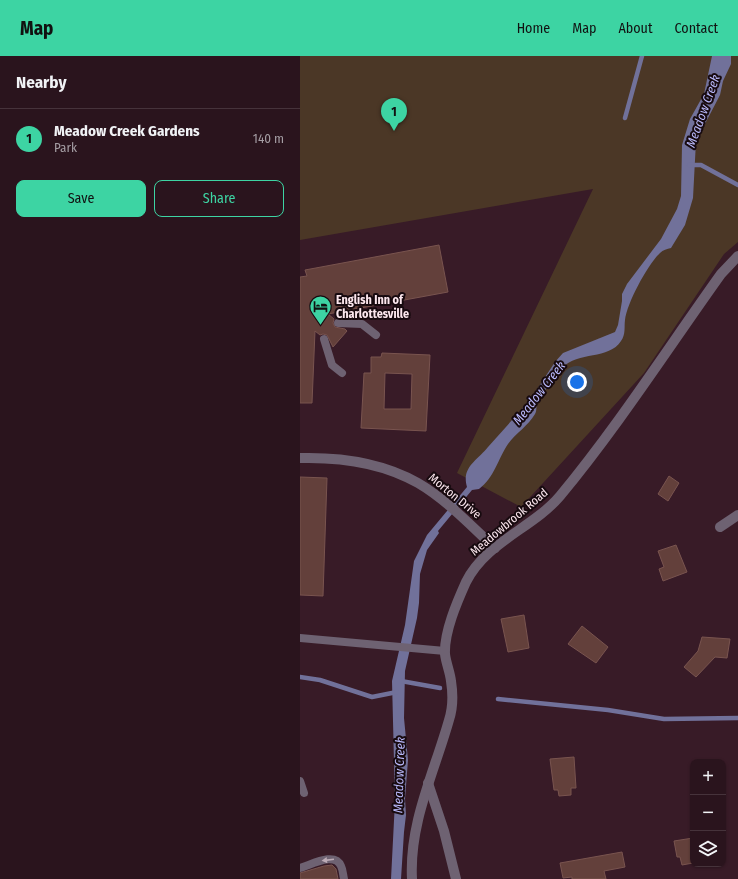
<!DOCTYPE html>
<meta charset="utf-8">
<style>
:root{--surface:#2a141d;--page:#36212a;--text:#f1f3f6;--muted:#a59ea4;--line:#46333b;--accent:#3dd4a3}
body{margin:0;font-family:"Fira Sans Condensed",sans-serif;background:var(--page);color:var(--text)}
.controls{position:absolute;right:12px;bottom:12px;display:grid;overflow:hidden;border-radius:8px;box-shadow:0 1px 3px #0004}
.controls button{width:36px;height:36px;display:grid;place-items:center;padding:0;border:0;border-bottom:1px solid var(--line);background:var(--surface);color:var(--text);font:20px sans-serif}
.you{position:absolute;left:277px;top:326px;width:14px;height:14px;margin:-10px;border:3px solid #fff;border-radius:50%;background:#1a73e8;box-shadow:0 0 0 6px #1a73e833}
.badge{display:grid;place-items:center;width:26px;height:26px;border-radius:50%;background:var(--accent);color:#111;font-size:13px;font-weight:700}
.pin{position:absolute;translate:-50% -33px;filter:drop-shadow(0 1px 2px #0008)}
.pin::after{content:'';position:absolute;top:21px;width:14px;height:12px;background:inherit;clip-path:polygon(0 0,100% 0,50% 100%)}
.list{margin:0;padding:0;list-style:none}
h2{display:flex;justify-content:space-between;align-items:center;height:52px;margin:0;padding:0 16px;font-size:17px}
h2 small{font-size:13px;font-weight:400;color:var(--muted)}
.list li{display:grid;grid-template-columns:26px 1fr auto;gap:12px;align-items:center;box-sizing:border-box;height:60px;padding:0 16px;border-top:1px solid var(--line)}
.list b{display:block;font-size:15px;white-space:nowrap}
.list p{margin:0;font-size:13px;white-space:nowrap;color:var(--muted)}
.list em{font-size:13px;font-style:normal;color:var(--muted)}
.actions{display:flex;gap:8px;padding:12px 16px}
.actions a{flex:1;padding:9px 0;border:1px solid var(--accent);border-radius:8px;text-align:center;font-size:14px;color:var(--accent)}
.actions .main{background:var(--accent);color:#111}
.icon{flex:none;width:22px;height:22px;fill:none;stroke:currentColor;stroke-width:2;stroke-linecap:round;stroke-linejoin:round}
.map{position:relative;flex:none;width:438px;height:823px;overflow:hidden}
header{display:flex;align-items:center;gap:24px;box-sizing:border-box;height:56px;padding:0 20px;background:var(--accent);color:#111}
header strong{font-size:19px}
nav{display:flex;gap:22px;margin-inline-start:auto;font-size:14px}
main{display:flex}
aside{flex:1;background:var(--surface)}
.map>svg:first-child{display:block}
.green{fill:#4b3726}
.water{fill:#71719a}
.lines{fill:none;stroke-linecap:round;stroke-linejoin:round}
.stream{stroke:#71719a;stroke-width:4.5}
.building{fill:#63403b;stroke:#79544f;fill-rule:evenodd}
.service{stroke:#6e6272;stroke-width:8}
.minor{stroke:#6e6272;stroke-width:10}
.oneway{fill:#bcabb6}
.labels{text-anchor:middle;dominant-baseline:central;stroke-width:4;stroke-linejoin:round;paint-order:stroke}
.poi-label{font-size:12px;font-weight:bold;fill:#fce7ee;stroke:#170a0f;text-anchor:start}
.street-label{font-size:12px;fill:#fce7ee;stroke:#170a0f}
.water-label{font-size:13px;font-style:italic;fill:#babafc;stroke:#170a0f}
</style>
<header>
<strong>Map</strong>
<nav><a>Home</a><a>Map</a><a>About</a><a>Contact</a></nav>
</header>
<main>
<aside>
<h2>Nearby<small></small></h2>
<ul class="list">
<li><span class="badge">1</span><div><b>Meadow Creek Gardens</b><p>Park</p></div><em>140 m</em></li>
</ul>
<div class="actions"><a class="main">Save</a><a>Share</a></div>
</aside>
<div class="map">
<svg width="438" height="823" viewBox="0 0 438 823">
<rect width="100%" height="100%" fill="#381b27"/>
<polygon class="green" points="0,0 438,0 438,186 424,198 344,317 221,451 157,417 293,133 0,184"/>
<path class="water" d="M412,0H431V8L423,25L420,39L396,85L393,142L385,169L371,192C367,193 363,194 360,197C348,208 327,247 325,264C324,271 326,278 321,285C309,304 278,295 262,312C258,318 239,341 237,347C236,350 237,355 235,358C228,370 216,377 208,388C198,403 194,422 179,433L172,434L138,475L139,477L127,494L120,518L119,547L117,562L105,615L104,662L108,704L105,743L106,759L104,776L101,823H91L95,745L92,625L105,569L114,505L127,479L167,431C161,411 178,404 188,391L230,344L255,306L263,297L315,276L318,269L322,245V238L327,228L361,183L377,153L381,140L382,89L390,63L404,38Z"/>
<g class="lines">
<g class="stream">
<polyline points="325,62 342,0"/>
<polyline points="389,109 401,109 438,129"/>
<polyline points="0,621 20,624 72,641 97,636"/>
<polyline points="101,625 140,632"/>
<polyline points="198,643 308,654 364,663 438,662"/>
</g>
</g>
<g class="building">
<polygon points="139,189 148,236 28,258 34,263 33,267 35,271 45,273 47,275 33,291 27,279 23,278 20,279 15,275 12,347 0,347 0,221 7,220 5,214"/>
<path d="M82,297L130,299L126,375L61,372L64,317H71V301H81ZM85,317L112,318L111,353H84Z"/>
<polygon points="369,420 379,427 368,445 358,438"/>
<polygon points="0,421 27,422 23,540 0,539"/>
<polygon points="376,489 387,516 363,525 359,513 364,511 358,495"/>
<polygon points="224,559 229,592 208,596 201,563"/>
<polygon points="282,570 308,591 296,607 268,588"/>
<polygon points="402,581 430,583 427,602 415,601 396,621 384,611 398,595"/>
<polygon points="274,701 276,732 271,732 271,739 259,740 258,734 254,734 250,703"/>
<polygon points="393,782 393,807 382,809 380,801 377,801 374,785"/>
<polygon points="322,796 325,811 304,815 306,823 272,823 272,821 263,822 260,807"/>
<polygon points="32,809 36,813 38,823 0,823 0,817 24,810"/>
</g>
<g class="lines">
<g class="service">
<polyline points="38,267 62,268 76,279"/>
<polyline points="24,283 32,309 42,317"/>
<polyline points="0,582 145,595"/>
<polyline points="0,725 4,737"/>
<path d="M0,812C11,809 35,795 41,810C43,814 43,819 44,823"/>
</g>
<g class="minor">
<path d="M0,402C39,401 83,407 118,427C147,444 171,470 195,492"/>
<polyline points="420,471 438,459"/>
<polyline points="128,727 144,775 156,823"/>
<path d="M112,823C109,767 134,717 149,664C153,652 153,638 151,625C150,616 146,607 145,598C144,576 157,546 166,526C186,486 233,472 260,440C318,370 368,292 421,218L438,200"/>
</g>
</g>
<defs><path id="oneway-solid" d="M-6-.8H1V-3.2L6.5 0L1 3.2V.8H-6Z"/></defs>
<use class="oneway" href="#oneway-solid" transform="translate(28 804) rotate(173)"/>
<defs>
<symbol id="hotel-pin" viewBox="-11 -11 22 30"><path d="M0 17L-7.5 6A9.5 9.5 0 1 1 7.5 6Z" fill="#3dd4a3" stroke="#170a0f"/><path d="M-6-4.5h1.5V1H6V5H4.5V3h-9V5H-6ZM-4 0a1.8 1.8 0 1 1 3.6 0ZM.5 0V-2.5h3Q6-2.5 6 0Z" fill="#111"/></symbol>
</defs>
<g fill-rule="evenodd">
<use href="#hotel-pin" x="8" y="238" width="25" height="34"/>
</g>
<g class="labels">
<g class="poi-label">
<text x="36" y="244">English Inn of<tspan x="36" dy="14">Charlottesville</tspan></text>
</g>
<g class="street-label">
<text transform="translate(155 440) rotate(39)">Morton Drive</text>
<text transform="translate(209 466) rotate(-40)">Meadowbrook Road</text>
</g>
<g class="water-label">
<text transform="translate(403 55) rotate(-70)">Meadow Creek</text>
<text transform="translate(239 337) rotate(-52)">Meadow Creek</text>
<text transform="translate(99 719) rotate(-88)">Meadow Creek</text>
</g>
</g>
</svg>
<div class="controls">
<button>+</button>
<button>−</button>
<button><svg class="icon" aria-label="layers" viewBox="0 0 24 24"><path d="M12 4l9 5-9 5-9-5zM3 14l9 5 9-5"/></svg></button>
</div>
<div class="you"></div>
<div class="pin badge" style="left:94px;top:75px">1</div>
</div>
</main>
